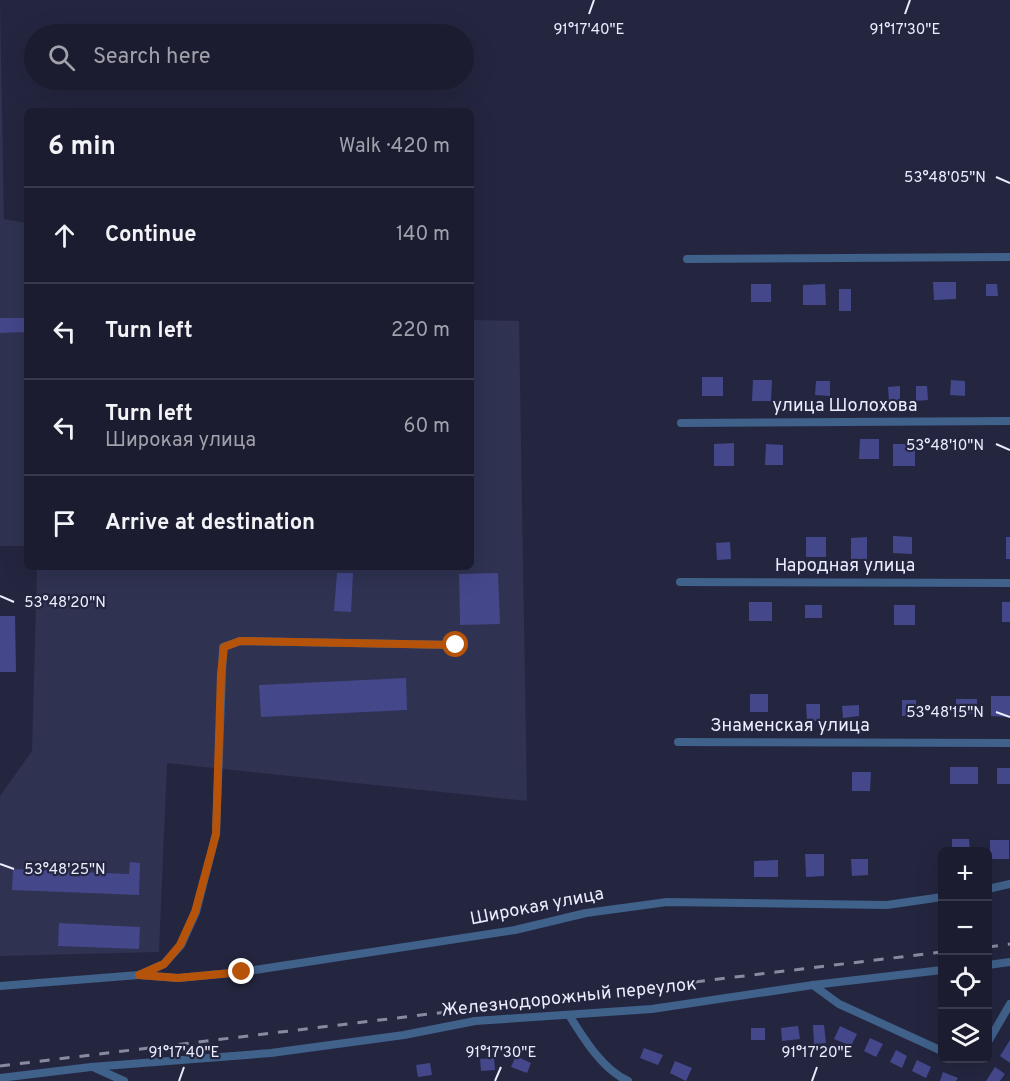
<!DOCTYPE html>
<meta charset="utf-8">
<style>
:root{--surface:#1b1c30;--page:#242538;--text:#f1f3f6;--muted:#a0a1ab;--line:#393a4c}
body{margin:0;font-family:Overpass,sans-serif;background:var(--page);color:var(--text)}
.controls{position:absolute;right:18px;bottom:18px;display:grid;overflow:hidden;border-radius:9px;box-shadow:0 6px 24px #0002}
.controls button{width:54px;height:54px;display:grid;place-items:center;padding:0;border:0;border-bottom:2px solid var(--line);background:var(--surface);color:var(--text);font:30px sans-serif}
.stop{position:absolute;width:18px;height:18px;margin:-14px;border:4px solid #b45309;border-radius:50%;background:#fff}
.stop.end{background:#b45309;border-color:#fff;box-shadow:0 2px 6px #0008}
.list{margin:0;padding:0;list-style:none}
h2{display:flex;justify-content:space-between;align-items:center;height:78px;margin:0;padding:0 24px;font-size:26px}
h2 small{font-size:20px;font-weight:400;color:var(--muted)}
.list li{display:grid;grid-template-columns:39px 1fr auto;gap:18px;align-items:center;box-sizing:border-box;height:96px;padding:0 24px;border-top:2px solid var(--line)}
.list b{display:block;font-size:22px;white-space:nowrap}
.list p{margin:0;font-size:20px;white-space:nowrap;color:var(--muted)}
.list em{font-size:20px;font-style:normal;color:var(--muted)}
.icon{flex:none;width:33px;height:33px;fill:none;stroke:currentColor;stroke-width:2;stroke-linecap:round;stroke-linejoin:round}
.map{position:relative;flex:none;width:1010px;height:1081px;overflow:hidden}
.search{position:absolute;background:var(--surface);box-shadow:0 6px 24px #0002;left:24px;top:24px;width:450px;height:66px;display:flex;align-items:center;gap:15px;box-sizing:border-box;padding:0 21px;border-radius:33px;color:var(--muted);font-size:22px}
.panel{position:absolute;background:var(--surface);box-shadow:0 6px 24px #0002;left:24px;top:108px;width:450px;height:462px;border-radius:9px}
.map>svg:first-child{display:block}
.built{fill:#2f3251}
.building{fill:#44478a}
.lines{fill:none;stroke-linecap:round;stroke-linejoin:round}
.street{stroke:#40618a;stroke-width:8}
.rail{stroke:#888aa0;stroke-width:3;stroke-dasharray:10 10;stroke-linecap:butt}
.route{stroke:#b45309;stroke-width:8}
.ticks{fill:none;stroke:#ebedfe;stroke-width:2}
.labels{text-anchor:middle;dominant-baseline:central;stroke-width:4.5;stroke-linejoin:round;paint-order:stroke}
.street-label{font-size:18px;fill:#ebedfe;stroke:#242640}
.ticks-label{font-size:15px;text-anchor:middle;fill:#ebedfe;stroke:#242640;stroke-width:4.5;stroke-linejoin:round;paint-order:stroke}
</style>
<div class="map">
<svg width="1010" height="1081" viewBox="0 0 1010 1081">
<rect width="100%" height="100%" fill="#242640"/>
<g class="built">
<polygon points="0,0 4,219 27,223 27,546 0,546"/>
<polygon points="471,320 519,321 527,801 167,763 159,952 0,956 0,796 32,751 37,567 471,567"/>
</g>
<g class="building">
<polygon points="933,282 956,282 956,299 934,300"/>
<rect x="751" y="284" width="20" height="18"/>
<polygon points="825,284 826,305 803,305 803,285"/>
<polygon points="986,284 997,284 998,296 986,296"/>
<rect x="839" y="289" width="12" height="22"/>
<polygon points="0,318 27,318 27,332 0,333"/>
<rect x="702" y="377" width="21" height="19"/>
<polygon points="753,380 772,380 771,401 752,401"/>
<polygon points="951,380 965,381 965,396 950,395"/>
<polygon points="816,381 830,381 830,396 815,395"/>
<polygon points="900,386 900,401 889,401 888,387"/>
<polygon points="916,386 927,386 928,400 916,401"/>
<polygon points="860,439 879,439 879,459 859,459"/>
<polygon points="734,443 734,466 714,466 714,444"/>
<polygon points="766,444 783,445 783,465 765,465"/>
<rect x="893" y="444" width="22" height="22"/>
<polygon points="893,536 912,537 912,554 893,553"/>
<rect x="806" y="537" width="20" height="20"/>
<polygon points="867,537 867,559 851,559 851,538"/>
<rect x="1006" y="537" width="4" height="22"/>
<polygon points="730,542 731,559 717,560 716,543"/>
<polygon points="337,573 353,573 351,612 334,611"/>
<polygon points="498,573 500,624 460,625 459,574"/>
<rect x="749" y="602" width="23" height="19"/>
<rect x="1002" y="602" width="8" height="20"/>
<rect x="805" y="605" width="17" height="13"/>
<rect x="894" y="605" width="21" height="20"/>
<polygon points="0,616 15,616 16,672 0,672"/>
<polygon points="406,678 407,710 261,717 259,685"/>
<rect x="750" y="694" width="18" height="18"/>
<polygon points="991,696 1010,696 1010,717 991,716"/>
<polygon points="956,699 977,699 977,713 956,714"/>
<rect x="902" y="700" width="14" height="16"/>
<polygon points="806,704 820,704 820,721 807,721"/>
<polygon points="859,705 859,716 843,718 842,706"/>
<rect x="950" y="767" width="28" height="17"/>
<rect x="997" y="768" width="13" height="16"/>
<polygon points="852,772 871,772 870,791 852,791"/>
<polygon points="952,839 969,839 970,852 952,852"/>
<rect x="990" y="840" width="19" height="19"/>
<polygon points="805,854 824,854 824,876 806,877"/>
<polygon points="851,859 868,859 868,875 852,876"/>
<polygon points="778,860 778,877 754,877 754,861"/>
<polygon points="130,862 140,863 139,895 12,890 13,869 129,874"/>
<polygon points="59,923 140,927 139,949 58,946"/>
<polygon points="813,1025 824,1025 826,1043 814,1044"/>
<polygon points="798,1026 800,1039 782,1041 781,1028"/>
<polygon points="840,1026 857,1034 851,1046 834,1039"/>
<rect x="751" y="1028" width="14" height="12"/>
<polygon points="870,1038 883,1044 876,1057 864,1051"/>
<polygon points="1010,1040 1010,1063 1000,1056"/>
<polygon points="644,1048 663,1055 658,1065 640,1058"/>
<polygon points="896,1050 907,1056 902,1068 890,1062"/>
<polygon points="516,1056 531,1063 527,1073 511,1067"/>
<polygon points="494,1058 495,1070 481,1071 480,1059"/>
<polygon points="917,1060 931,1067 926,1078 912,1071"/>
<polygon points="675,1061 692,1068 686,1081 670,1073"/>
<polygon points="430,1063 432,1075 418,1077 416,1065"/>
<polygon points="995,1067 1005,1074 1000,1081 986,1081"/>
<polygon points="943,1072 958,1078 956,1081 940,1081"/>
</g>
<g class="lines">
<g class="street">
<polyline points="687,259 1010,257"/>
<polyline points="681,423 1010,421"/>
<polyline points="680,582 1010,583"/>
<polyline points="678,742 1010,743"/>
<polyline points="988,889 1010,884"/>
<polyline points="988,965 1010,962"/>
<polyline points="139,975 178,978 242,972 515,930 586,913 667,902 887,905 942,897"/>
<polyline points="813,985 839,1004 942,1051"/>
<polyline points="0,986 139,975 164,964 181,945 196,912 216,834 223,647 240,641 456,645"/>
<path d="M569,1015C584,1039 602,1069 628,1081"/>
<polyline points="988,1042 1010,1004"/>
<polyline points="966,1058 967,1058"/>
<polyline points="95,1068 124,1081"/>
<polyline points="0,1078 91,1067 271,1053 404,1035 475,1021 652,1009 813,985 942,970"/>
</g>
<g class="rail">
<polyline points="988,947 1010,944"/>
<polyline points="0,1066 942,952"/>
</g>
</g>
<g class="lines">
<polyline class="route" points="242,972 178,978 139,975 164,964 180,945 195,912 216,834 221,674 224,647 240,641 456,645"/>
</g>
<path class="ticks" d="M589,14L594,0M905,14L910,0M996,177L1010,183M996,444L1010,450M0,596L14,602M996,712L1010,717M0,864L14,869M179,1081L184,1067M495,1081L501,1067M812,1081L817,1067"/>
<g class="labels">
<g class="street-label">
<text x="845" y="406">улица Шолохова</text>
<text x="845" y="566">Народная улица</text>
<text x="790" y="726">Знаменская улица</text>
<text transform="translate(537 907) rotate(-11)">Широкая улица</text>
<text transform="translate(569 998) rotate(-6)">Железнодорожный переулок</text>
</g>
</g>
<g class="ticks-label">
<text x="589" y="34">91°17'40"E</text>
<text x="905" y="34">91°17'30"E</text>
<text x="945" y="182">53°48'05"N</text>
<text x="945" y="450">53°48'10"N</text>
<text x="65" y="607">53°48'20"N</text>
<text x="945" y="717">53°48'15"N</text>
<text x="65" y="874">53°48'25"N</text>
<text x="184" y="1057">91°17'40"E</text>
<text x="501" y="1057">91°17'30"E</text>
<text x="817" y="1057">91°17'20"E</text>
</g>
</svg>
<div class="controls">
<button>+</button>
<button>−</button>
<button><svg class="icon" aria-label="locate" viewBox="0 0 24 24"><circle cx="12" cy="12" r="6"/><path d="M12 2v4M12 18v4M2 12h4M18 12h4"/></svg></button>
<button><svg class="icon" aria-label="layers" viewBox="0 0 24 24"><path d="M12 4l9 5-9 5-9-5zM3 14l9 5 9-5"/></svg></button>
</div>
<div class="stop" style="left:456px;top:645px"></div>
<div class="stop end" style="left:242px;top:972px"></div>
<div class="search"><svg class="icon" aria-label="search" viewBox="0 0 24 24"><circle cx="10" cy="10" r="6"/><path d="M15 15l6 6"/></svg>Search here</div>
<section class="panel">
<h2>6 min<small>Walk · 420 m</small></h2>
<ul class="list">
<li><svg class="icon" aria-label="ahead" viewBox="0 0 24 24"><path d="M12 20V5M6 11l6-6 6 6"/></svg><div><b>Continue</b></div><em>140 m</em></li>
<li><svg class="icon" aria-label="left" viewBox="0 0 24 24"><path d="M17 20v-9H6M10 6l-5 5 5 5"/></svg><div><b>Turn left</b></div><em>220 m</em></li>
<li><svg class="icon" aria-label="left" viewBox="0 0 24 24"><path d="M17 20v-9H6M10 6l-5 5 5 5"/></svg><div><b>Turn left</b><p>Широкая улица</p></div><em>60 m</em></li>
<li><svg class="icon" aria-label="arrive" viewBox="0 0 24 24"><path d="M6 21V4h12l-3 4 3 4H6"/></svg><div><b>Arrive at destination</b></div></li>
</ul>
</section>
</div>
